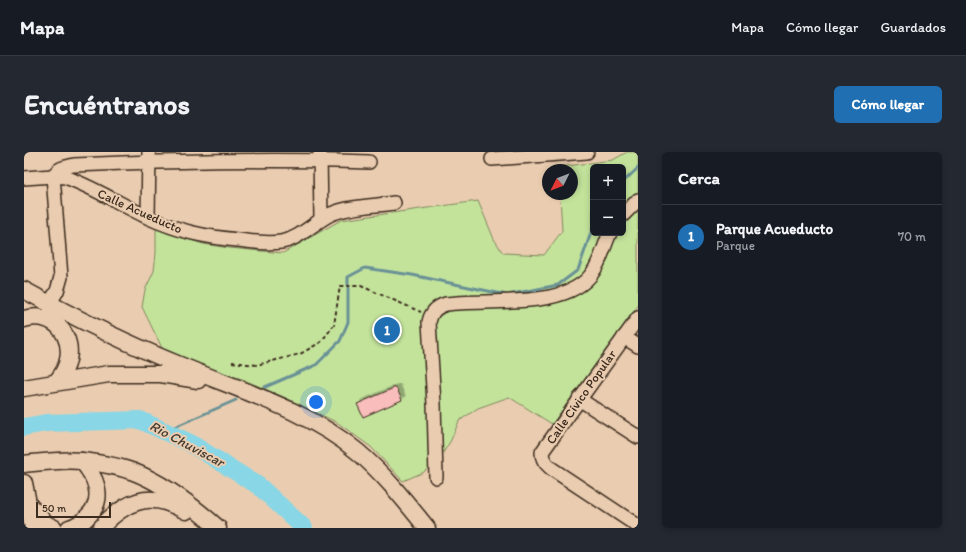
<!DOCTYPE html>
<html lang="es">
<meta charset="utf-8">
<style>
:root{--surface:#171b24;--page:#242831;--text:#f1f3f6;--muted:#9ea1a6;--line:#363941;--accent:#1f6fb2}
body{margin:0;font-family:Itim,sans-serif;background:var(--page);color:var(--text)}
.controls{position:absolute;right:12px;top:12px;display:grid;overflow:hidden;border-radius:6px;box-shadow:0 2px 6px #0003}
.controls button{width:36px;height:36px;display:grid;place-items:center;padding:0;border:0;border-bottom:1px solid var(--line);background:var(--surface);color:var(--text);font:20px sans-serif}
.compass{position:absolute;left:518px;top:12px;width:36px;height:36px;border-radius:50%;background:var(--surface);box-shadow:0 2px 6px #0003;rotate:228deg}
.scale{position:absolute;left:12px;bottom:10px;width:75px;box-sizing:border-box;padding-left:4px;border:2px solid #3b2a1e;border-top:0;font-size:11px;line-height:14px;white-space:nowrap;color:#3b2a1e;-webkit-text-stroke:3px #eacdb0;paint-order:stroke}
.you{position:absolute;left:292px;top:250px;width:14px;height:14px;margin:-10px;border:3px solid #fff;border-radius:50%;background:#1a73e8;box-shadow:0 0 0 6px #1a73e833}
.badge{display:grid;place-items:center;width:26px;height:26px;border-radius:50%;background:var(--accent);color:#fff;font-size:13px;font-weight:700}
.pin{position:absolute;translate:-50% -50%;border:2px solid #fff;box-shadow:0 1px 4px #0006}
.list{margin:0;padding:0;list-style:none}
h2{display:flex;justify-content:space-between;align-items:center;height:52px;margin:0;padding:0 16px;font-size:17px}
h2 small{font-size:13px;font-weight:400;color:var(--muted)}
.list li{display:grid;grid-template-columns:26px 1fr auto;gap:12px;align-items:center;box-sizing:border-box;height:64px;padding:0 16px;border-top:1px solid var(--line)}
.list b{display:block;font-size:15px;white-space:nowrap}
.list p{margin:0;font-size:13px;white-space:nowrap;color:var(--muted)}
.list em{font-size:13px;font-style:normal;color:var(--muted)}
.map{position:relative;flex:none;width:614px;height:376px;overflow:hidden;border-radius:6px}
header{display:flex;align-items:center;gap:24px;box-sizing:border-box;height:56px;padding:0 20px;background:var(--surface);border-bottom:1px solid var(--line)}
header strong{font-size:19px}
nav{display:flex;gap:22px;margin-inline-start:auto;font-size:14px}
.intro{display:flex;align-items:center;justify-content:space-between;box-sizing:border-box;height:96px;padding:0 24px}
h1{margin:0;font-size:28px}
.button{padding:10px 18px;border-radius:6px;background:var(--accent);color:#fff;font-size:14px;font-weight:700}
main{display:flex;gap:24px;padding:0 24px}
aside{flex:1;background:var(--surface);border-radius:6px;box-shadow:0 2px 6px #0003}
.map>svg:first-child{display:block}
.green{fill:#c3e39b;stroke:#7f865c;fill-rule:evenodd}
.lines{fill:none;stroke-linecap:round;stroke-linejoin:round}
.stream{stroke:#699196;stroke-width:3}
.river{stroke:#88d6e6;stroke-width:18}
.building{fill:#f9bdbb;stroke:#3b2a1e;filter:url(#shadow)}
.minor-casing{stroke:#3b2a1e;stroke-width:16}
.major-casing{stroke:#3b2a1e;stroke-width:19}
.path{stroke:#3b2a1e;stroke-width:2;stroke-dasharray:4 3;stroke-linecap:butt}
.minor{stroke:#eacdb0;stroke-width:13}
.major{stroke:#eacdb0;stroke-width:16}
.labels{text-anchor:middle;dominant-baseline:central;stroke-width:4;stroke-linejoin:round;paint-order:stroke}
.street-label{font-size:13px;fill:#3b2a1e;stroke:#eacdb0}
.water-label{font-size:14px;font-style:italic;fill:#433b32;stroke:#eacdb0}
</style>
<header>
<strong>Mapa</strong>
<nav><a>Mapa</a><a>Cómo llegar</a><a>Guardados</a></nav>
</header>
<div class="intro"><h1>Encuéntranos</h1><a class="button">Cómo llegar</a></div>
<main>
<div class="map">
<svg width="614" height="376" viewBox="0 0 614 376">
<defs>
<filter id="shadow"><feDropShadow dx="3.5" dy="-3.5" stdDeviation="0" flood-color="#0004"/></filter>
</defs>
<rect width="100%" height="100%" fill="#eacdb0"/>
<filter id="ink" filterUnits="userSpaceOnUse"><feTurbulence type="fractalNoise" baseFrequency=".025" numOctaves="2"/><feDisplacementMap in="SourceGraphic" scale="8" xChannelSelector="R" yChannelSelector="G"/><feConvolveMatrix kernelMatrix="1 2 1 2 8 2 1 2 1" color-interpolation-filters="sRGB"/></filter>
<g filter="url(#ink)">
<path class="green" d="M603,0H614V154L528,272L485,245L454,256L435,269L427,288L419,301L400,320L379,329L347,295L314,271L266,248L218,227L141,202L118,155L121,138L130,119L132,101V76L179,92L205,96L259,101L317,68L454,49L470,87L479,101L520,103L538,79L536,42H548V18H535V15L589,8ZM569,15H599V81H569Z"/>
<g class="lines">
<g class="stream">
<polyline points="599,30 614,16"/>
<polyline points="241,235 292,213 316,189 324,170 324,125 341,116 388,123 483,143 534,133 554,118 569,75"/>
<polyline points="141,279 212,248"/>
</g>
<polyline class="river" points="0,275 22,271 116,268 166,291 235,334 280,376"/>
</g>
<polygon class="building" points="372,235 378,248 339,265 333,252"/>
<g class="lines">
<defs>
<g id="minor">
<polyline points="296,1 297,67"/>
<polyline points="468,7 563,0"/>
<path d="M0,26L29,24L41,25C69,35 96,52 123,65C154,79 180,85 214,88C228,90 243,92 257,90C276,87 290,70 307,62C326,54 350,54 370,51"/>
<polyline points="599,63 614,48"/>
<polyline points="124,65 125,0"/>
<path d="M25,152L33,139L37,125L29,24C35,16 40,15 50,13C148,9 247,7 345,10"/>
<path d="M614,166L518,300C518,308 522,312 528,317L614,374"/>
<polyline points="600,185 614,194"/>
<polyline points="555,247 614,285"/>
<path d="M412,325L410,252L405,170C407,160 412,155 422,152C463,146 544,159 569,120C577,108 580,94 586,81"/>
</g>
<g id="major">
<path d="M0,138C51,166 104,192 158,214C218,239 283,258 334,300C360,322 382,350 403,376"/>
<path d="M0,167C39,156 60,201 32,230"/>
<polyline points="0,236 85,222 137,222 174,228"/>
<path d="M0,312C19,310 39,307 58,309C75,311 94,314 110,320C141,332 169,354 194,376"/>
<polyline points="0,331 9,376"/>
<polyline points="5,353 22,372 30,376"/>
<path d="M45,376C54,374 60,369 66,362C81,345 71,324 58,309"/>
<path d="M77,376C89,361 110,346 130,348C141,348 152,354 162,359"/>
</g>
</defs>
<use href="#minor" class="minor-casing"/>
<use href="#major" class="major-casing"/>
<polyline class="path" points="208,210 233,213 276,202 297,190 310,173 316,134 337,134 397,160"/>
<use href="#minor" class="minor"/>
<use href="#major" class="major"/>
</g>
</g>
<g class="labels">
<g class="street-label">
<text transform="translate(116 59) rotate(24)">Calle Acueducto</text>
<text transform="translate(557 245) rotate(-55)">Calle Cívico Popular</text>
</g>
<g class="water-label">
<text transform="translate(163 292) rotate(28)">Rio Chuviscar</text>
</g>
</g>
</svg>
<div class="controls">
<button>+</button>
<button>−</button>
</div>
<svg class="compass" viewBox="-18 -18 36 36"><path d="M0-13l5 13h-10z" fill="#e53935"/><path d="M0 13l5-13h-10z" fill="#9ea1a6"/></svg>
<div class="scale">50 m</div>
<div class="you"></div>
<div class="pin badge" style="left:363px;top:178px">1</div>
</div>
<aside>
<h2>Cerca<small></small></h2>
<ul class="list">
<li><span class="badge">1</span><div><b>Parque Acueducto</b><p>Parque</p></div><em>70 m</em></li>
</ul>
</aside>
</main>
